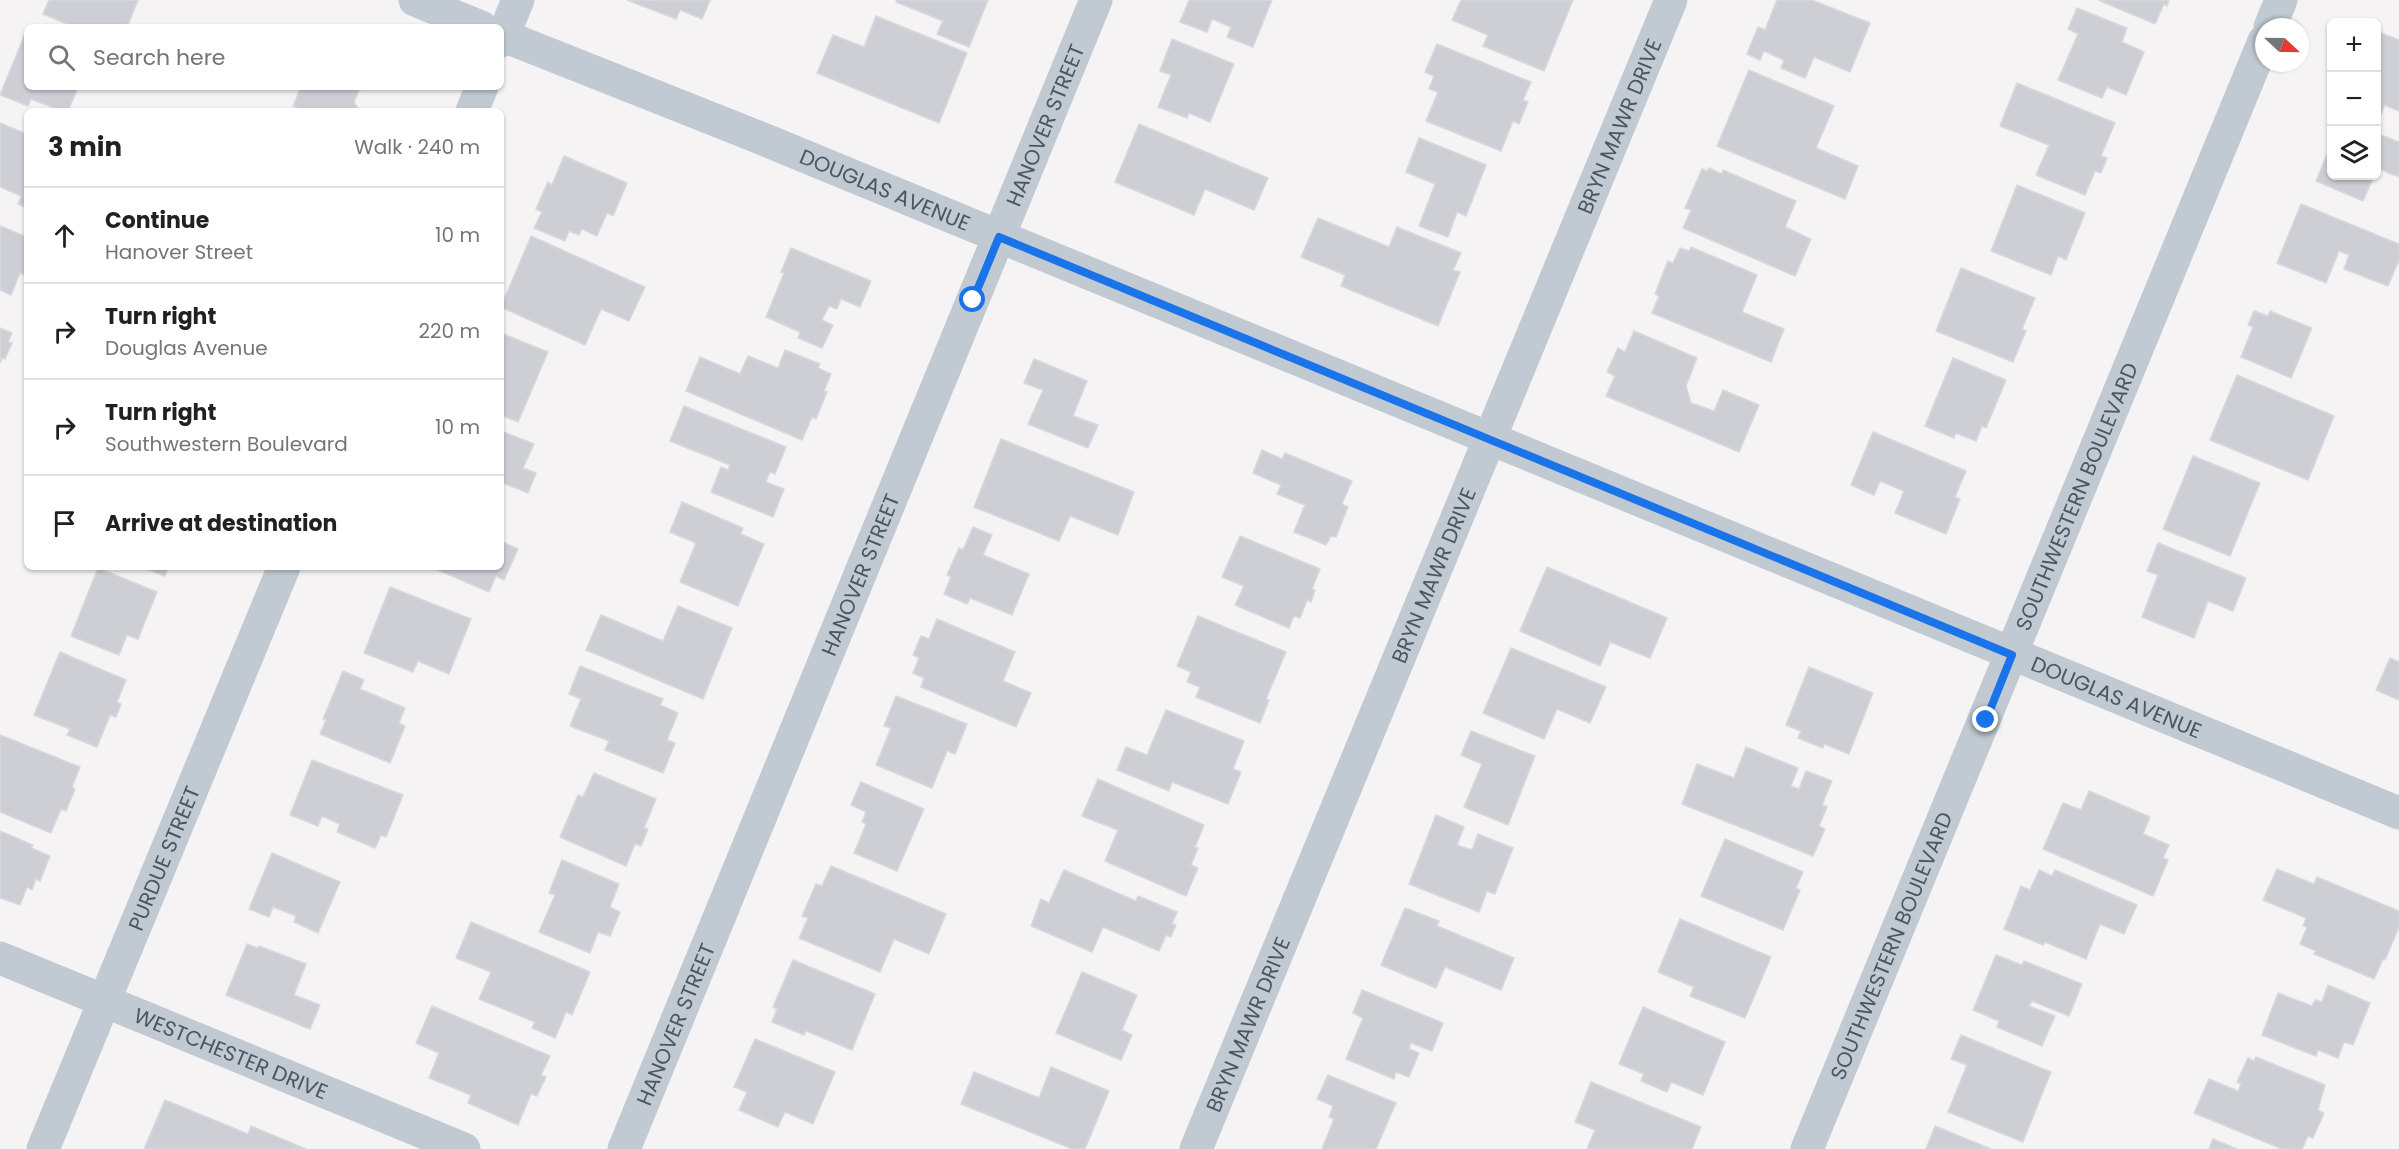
<!DOCTYPE html>
<meta charset="utf-8">
<style>
:root{--surface:#fff;--page:#f2f2f2;--text:#202124;--muted:#757577;--line:#e0e0e0}
body{margin:0;font-family:Poppins,sans-serif;background:var(--page);color:var(--text)}
.controls{position:absolute;right:18px;top:18px;display:grid;overflow:hidden;border-radius:9px;box-shadow:0 2px 4px #0004}
.controls button{width:54px;height:54px;display:grid;place-items:center;padding:0;border:0;border-bottom:2px solid var(--line);background:var(--surface);color:var(--text);font:30px sans-serif}
.compass{position:absolute;left:2255px;top:18px;width:54px;height:54px;border-radius:50%;background:var(--surface);box-shadow:0 2px 4px #0004;rotate:112deg}
.stop{position:absolute;width:18px;height:18px;margin:-14px;border:4px solid #1a73e8;border-radius:50%;background:#fff}
.stop.end{background:#1a73e8;border-color:#fff;box-shadow:0 2px 6px #0008}
.list{margin:0;padding:0;list-style:none}
h2{display:flex;justify-content:space-between;align-items:center;height:78px;margin:0;padding:0 24px;font-size:26px}
h2 small{font-size:20px;font-weight:400;color:var(--muted)}
.list li{display:grid;grid-template-columns:39px 1fr auto;gap:18px;align-items:center;box-sizing:border-box;height:96px;padding:0 24px;border-top:2px solid var(--line)}
.list b{display:block;font-size:22px;white-space:nowrap}
.list p{margin:0;font-size:20px;white-space:nowrap;color:var(--muted)}
.list em{font-size:20px;font-style:normal;color:var(--muted)}
.icon{flex:none;width:33px;height:33px;fill:none;stroke:currentColor;stroke-width:2;stroke-linecap:round;stroke-linejoin:round}
.map{position:relative;flex:none;width:2399px;height:1149px;overflow:hidden}
.search{position:absolute;background:var(--surface);box-shadow:0 2px 4px #0004;left:24px;top:24px;width:480px;height:66px;display:flex;align-items:center;gap:15px;box-sizing:border-box;padding:0 21px;border-radius:9px;color:var(--muted);font-size:22px}
.panel{position:absolute;background:var(--surface);box-shadow:0 2px 4px #0004;left:24px;top:108px;width:480px;height:462px;border-radius:9px}
.map>svg:first-child{display:block}
.building{fill:#cdcfd5;stroke:#d7d9de;stroke-width:1.5}
.lines{fill:none;stroke-linecap:round;stroke-linejoin:round}
.minor{stroke:#c1cad2;stroke-width:33}
.route{stroke:#1a73e8;stroke-width:8}
.labels{text-anchor:middle;dominant-baseline:central;stroke-width:5;stroke-linejoin:round;paint-order:stroke}
.street-label{font-size:21px;fill:#4a5661;stroke:#fff}
</style>
<div class="map">
<svg width="2399" height="1149" viewBox="0 0 2399 1149">
<rect width="100%" height="100%" fill="#f5f3f3"/>
<g class="building">
<polygon points="49,0 138,0 127,27 74,27 43,14"/>
<polygon points="627,0 710,0 702,19 680,10 676,19"/>
<polygon points="897,0 988,0 969,47 937,34 943,21 896,2"/>
<polygon points="1189,0 1272,0 1253,47 1227,37 1231,27 1212,19 1207,32 1180,22"/>
<polygon points="1461,0 1573,0 1544,71 1483,46 1488,35 1452,20"/>
<polygon points="1777,0 1812,0 1870,23 1850,72 1814,57 1805,78 1781,68 1784,60 1764,51 1760,60 1747,54 1758,27 1765,30"/>
<polygon points="2098,0 2169,0 2167,6 2164,4 2155,24"/>
<polygon points="2077,8 2127,28 2122,42 2144,52 2126,95 2107,87 2102,98 2058,80 2078,34 2068,29"/>
<polygon points="876,16 967,53 939,123 817,73 833,35 864,47"/>
<polygon points="2376,31 2399,40 2399,111 2385,105 2381,114 2376,112"/>
<polygon points="25,34 27,35 27,87 78,87 68,111 61,111 31,99 28,106 0,95"/>
<polygon points="1172,39 1234,64 1210,122 1189,113 1187,118 1158,107 1171,75 1160,71"/>
<polygon points="1437,44 1531,82 1523,100 1528,102 1519,124 1513,121 1501,151 1426,121 1438,92 1429,89 1434,76 1425,72"/>
<polygon points="1749,70 1834,106 1816,148 1858,166 1845,199 1717,146"/>
<polygon points="2017,83 2115,123 2101,156 2107,158 2101,173 2095,171 2085,195 2036,175 2049,145 2000,126"/>
<polygon points="301,87 366,87 359,90 354,102 357,107 355,111 297,111 298,108 293,106"/>
<polygon points="0,123 27,134 27,208 18,204 21,196 0,187"/>
<polygon points="1139,124 1268,178 1254,210 1205,189 1194,215 1115,182"/>
<polygon points="2376,133 2399,142 2399,177 2376,168"/>
<polygon points="1419,138 1486,165 1466,216 1457,212 1448,237 1419,226 1435,184 1406,172"/>
<polygon points="2332,142 2332,176 2374,176 2363,201 2316,181"/>
<polygon points="564,156 627,183 613,216 607,213 597,236 582,229 579,235 569,231 565,241 534,228 542,212 536,209 548,182 552,185"/>
<polygon points="1709,168 1722,174 1723,170 1796,201 1785,227 1811,239 1795,276 1683,228 1691,210 1685,208 1702,169 1707,171"/>
<polygon points="2017,185 2085,213 2066,260 2058,256 2051,275 1991,251"/>
<polygon points="2301,204 2399,244 2399,260 2388,286 2344,269 2349,255 2339,251 2326,283 2277,263"/>
<polygon points="1318,218 1389,247 1397,227 1461,253 1453,270 1460,272 1438,326 1341,286 1345,275 1301,257"/>
<polygon points="0,226 27,237 27,276 20,273 11,295 0,290"/>
<polygon points="531,236 645,287 629,321 601,309 585,345 501,307"/>
<polygon points="1691,247 1757,275 1742,312 1784,329 1771,362 1652,313 1659,296 1655,294 1668,261 1673,263 1680,248 1689,251"/>
<polygon points="791,248 871,281 860,307 841,299 837,309 829,306 822,320 833,325 822,348 798,338 800,332 766,317 784,273 781,272"/>
<polygon points="1961,268 2035,298 2022,329 2026,331 2013,362 1936,331"/>
<polygon points="2254,311 2268,316 2270,311 2312,328 2291,378 2241,357 2253,327 2248,325"/>
<polygon points="0,328 12,333 8,342 12,343 5,359 2,358 0,363"/>
<polygon points="1634,331 1697,358 1686,386 1691,403 1714,411 1723,390 1759,405 1739,452 1606,396 1615,376 1607,372 1618,348 1625,352"/>
<polygon points="501,333 548,352 518,422 501,415"/>
<polygon points="785,350 820,364 818,368 831,374 824,391 827,392 816,419 812,417 802,440 686,391 700,357 740,374 748,356 778,368"/>
<polygon points="1953,358 2006,380 1986,428 1982,426 1976,441 1956,433 1954,438 1925,426"/>
<polygon points="1034,359 1087,381 1073,416 1098,425 1088,448 1028,424 1043,390 1024,383"/>
<polygon points="2237,375 2334,416 2308,480 2210,440"/>
<polygon points="684,406 786,447 775,474 770,472 766,482 784,489 773,517 711,492 721,467 728,470 730,465 670,441"/>
<polygon points="501,431 534,444 523,468 536,473 528,493 501,482"/>
<polygon points="1873,432 1966,471 1955,497 1960,499 1946,534 1895,513 1904,491 1880,481 1874,495 1851,485"/>
<polygon points="1001,439 1134,492 1118,535 1070,516 1059,541 974,507"/>
<polygon points="1262,450 1282,459 1285,453 1352,481 1342,504 1348,507 1336,537 1331,536 1326,545 1294,532 1305,505 1277,494 1281,485 1253,473"/>
<polygon points="2193,456 2260,483 2230,556 2163,529"/>
<polygon points="682,502 743,528 741,534 764,544 738,606 680,582 696,543 670,532"/>
<polygon points="973,527 992,535 983,555 1029,574 1012,615 970,598 967,604 944,594 951,577 947,575 959,548 963,550"/>
<polygon points="1240,536 1320,569 1312,589 1315,590 1311,602 1307,600 1300,618 1294,616 1289,628 1235,605 1244,586 1222,577"/>
<polygon points="501,541 518,549 504,580 496,576 489,592 431,567 501,567"/>
<polygon points="2158,543 2246,578 2233,611 2208,601 2194,638 2142,617 2158,575 2147,571"/>
<polygon points="141,567 168,567 165,576"/>
<polygon points="1547,567 1667,618 1650,658 1610,642 1600,666 1520,631"/>
<polygon points="98,568 157,592 138,639 127,635 119,655 71,636"/>
<polygon points="390,587 471,619 449,674 418,661 413,672 364,653"/>
<polygon points="678,606 732,628 703,699 586,650 601,615 663,641"/>
<polygon points="1198,616 1286,652 1266,699 1269,700 1260,723 1196,697 1200,687 1187,682 1191,672 1177,666"/>
<polygon points="937,619 1015,652 1003,681 1031,693 1016,727 921,687 924,678 913,673 919,658 913,655 921,636 929,639"/>
<polygon points="1511,648 1606,687 1590,723 1557,709 1544,739 1483,713"/>
<polygon points="60,652 126,680 117,702 121,704 116,717 110,715 97,747 67,735 70,729 34,715"/>
<polygon points="2390,658 2399,662 2399,700 2376,690"/>
<polygon points="580,666 663,699 660,705 678,713 667,740 675,743 663,773 605,750 609,741 570,726 581,699 569,694"/>
<polygon points="1809,667 1873,693 1849,754 1824,744 1823,748 1798,738 1801,731 1786,725"/>
<polygon points="343,671 364,680 360,689 405,708 399,723 405,726 390,763 320,734 326,720 323,719"/>
<polygon points="896,696 967,724 955,754 947,751 932,788 876,765 891,728 884,726"/>
<polygon points="1166,710 1244,741 1233,769 1241,772 1228,804 1172,782 1169,791 1117,770 1126,747 1147,755"/>
<polygon points="1471,731 1535,756 1508,825 1464,807 1482,764 1461,755"/>
<polygon points="0,735 80,767 72,787 75,789 66,811 61,809 51,833 0,812"/>
<polygon points="1746,747 1798,768 1791,786 1799,789 1806,771 1832,781 1822,805 1827,807 1819,826 1825,829 1813,856 1682,804 1697,764 1734,778"/>
<polygon points="312,760 403,795 386,837 381,835 375,848 337,832 340,824 322,816 318,826 290,815"/>
<polygon points="594,773 656,799 644,828 648,829 641,846 635,844 626,866 560,837 578,795 583,797"/>
<polygon points="1098,779 1204,825 1195,847 1198,848 1191,865 1198,868 1186,896 1105,861 1118,830 1082,816"/>
<polygon points="861,782 924,809 897,871 854,853 866,824 862,822 866,812 851,805"/>
<polygon points="2089,791 2150,817 2143,834 2169,845 2163,858 2168,860 2153,896 2043,849 2063,803 2081,810"/>
<polygon points="1436,815 1464,827 1457,845 1472,850 1478,834 1513,848 1495,894 1487,891 1479,912 1409,884"/>
<polygon points="0,831 33,845 31,848 50,856 40,881 36,879 32,890 27,887 20,905 0,898"/>
<polygon points="1725,839 1803,872 1796,888 1800,890 1783,930 1701,896"/>
<polygon points="272,853 340,882 318,933 294,922 296,916 273,907 269,917 249,909"/>
<polygon points="562,860 619,884 610,907 620,912 610,936 598,932 590,953 539,932 555,895 549,893"/>
<polygon points="831,866 946,914 929,954 894,939 880,972 799,938 808,918 802,916 816,884 822,886"/>
<polygon points="2277,869 2314,884 2317,877 2399,911 2399,927 2385,960 2383,959 2374,979 2314,954 2316,951 2300,944 2307,927 2303,926 2306,918 2263,900"/>
<polygon points="1064,870 1136,901 1138,896 1177,912 1172,924 1176,925 1171,937 1166,935 1159,951 1103,927 1092,952 1031,926 1041,899 1049,903"/>
<polygon points="2039,870 2052,876 2055,870 2137,905 2124,934 2100,924 2086,959 2045,942 2043,945 2004,929 2021,886 2030,890"/>
<polygon points="1405,908 1439,921 1437,926 1514,958 1501,990 1445,967 1436,988 1381,965"/>
<polygon points="1680,919 1771,957 1745,1018 1690,996 1694,987 1658,972"/>
<polygon points="471,922 590,972 572,1015 566,1012 555,1038 532,1028 535,1022 479,999 491,972 456,958"/>
<polygon points="247,944 258,948 259,946 306,964 294,995 320,1005 310,1029 226,995"/>
<polygon points="1996,955 2022,965 2024,961 2082,984 2069,1016 2032,1001 2029,1006 2055,1016 2042,1046 1997,1027 1999,1021 1973,1010"/>
<polygon points="793,960 875,994 852,1050 806,1031 804,1035 772,1022 777,1009 773,1007"/>
<polygon points="1082,972 1137,995 1122,1030 1132,1035 1121,1060 1056,1033"/>
<polygon points="2328,985 2370,1003 2353,1045 2344,1042 2338,1058 2318,1050 2316,1056 2262,1035 2278,993 2312,1006 2315,1000 2322,1002"/>
<polygon points="1362,990 1443,1023 1432,1051 1411,1043 1409,1049 1419,1053 1409,1077 1396,1072 1394,1079 1346,1059 1363,1018 1353,1013"/>
<polygon points="432,1006 550,1056 541,1075 546,1077 537,1096 531,1094 518,1125 468,1103 471,1095 429,1078 439,1053 416,1043"/>
<polygon points="1643,1007 1725,1042 1703,1095 1671,1082 1667,1092 1641,1081 1644,1074 1619,1064"/>
<polygon points="1961,1035 2051,1072 2023,1142 1948,1112 1967,1065 1951,1059"/>
<polygon points="755,1039 835,1072 813,1124 785,1112 778,1127 739,1110 747,1092 734,1087"/>
<polygon points="2256,1057 2325,1085 2318,1110 2324,1113 2313,1138 2308,1136 2302,1149 2282,1149 2194,1113 2209,1079 2238,1091 2241,1084 2237,1082 2248,1058 2254,1061"/>
<polygon points="1051,1067 1109,1091 1085,1149 1072,1149 961,1104 974,1072 1039,1098"/>
<polygon points="1328,1075 1396,1103 1376,1149 1322,1149 1334,1119 1329,1117 1333,1106 1317,1099"/>
<polygon points="1591,1082 1701,1127 1692,1149 1587,1149 1595,1130 1575,1122"/>
<polygon points="165,1100 248,1134 251,1126 306,1149 144,1149"/>
<polygon points="1935,1126 1991,1149 1926,1149"/>
<polygon points="2213,1139 2237,1149 2209,1149"/>
</g>
<g class="lines">
<g class="minor">
<polyline points="415,0 481,27"/>
<polyline points="2270,27 2281,0"/>
<path id="s1" d="M501,35L753,135L2399,813"/>
<polyline points="501,41 518,0"/>
<polyline points="472,111 482,87"/>
<path id="s2" d="M0,958L464,1149"/>
<path id="s3" d="M43,1149L284,567"/>
<path id="s4" d="M624,1149L1096,0"/>
<path id="s5" d="M1196,1149L1671,0"/>
<path id="s6" d="M1807,1149L2264,41"/>
</g>
</g>
<g class="lines">
<polyline class="route" points="973,300 999,237 2012,655 1986,720"/>
</g>
<g class="labels">
<g class="street-label">
<text stroke="none"><textPath href="#s4" startOffset="1107">HANOVER STREET</textPath></text>
<text stroke="none"><textPath href="#s5" startOffset="1107">BRYN MAWR DRIVE</textPath></text>
<text stroke="none"><textPath href="#s1" startOffset="414">DOUGLAS AVENUE</textPath></text>
<text stroke="none"><textPath href="#s6" startOffset="706">SOUTHWESTERN BOULEVARD</textPath></text>
<text stroke="none"><textPath href="#s4" startOffset="621">HANOVER STREET</textPath></text>
<text stroke="none"><textPath href="#s5" startOffset="621">BRYN MAWR DRIVE</textPath></text>
<text stroke="none"><textPath href="#s1" startOffset="1746">DOUGLAS AVENUE</textPath></text>
<text stroke="none"><textPath href="#s3" startOffset="315">PURDUE STREET</textPath></text>
<text stroke="none"><textPath href="#s6" startOffset="220">SOUTHWESTERN BOULEVARD</textPath></text>
<text stroke="none"><textPath href="#s4" startOffset="135">HANOVER STREET</textPath></text>
<text stroke="none"><textPath href="#s5" startOffset="135">BRYN MAWR DRIVE</textPath></text>
<text stroke="none"><textPath href="#s2" startOffset="250">WESTCHESTER DRIVE</textPath></text>
</g>
</g>
</svg>
<div class="controls">
<button>+</button>
<button>−</button>
<button><svg class="icon" aria-label="layers" viewBox="0 0 24 24"><path d="M12 4l9 5-9 5-9-5zM3 14l9 5 9-5"/></svg></button>
</div>
<svg class="compass" viewBox="-18 -18 36 36"><path d="M0-13l5 13h-10z" fill="#e53935"/><path d="M0 13l5-13h-10z" fill="#757577"/></svg>
<div class="stop" style="left:973px;top:300px"></div>
<div class="stop end" style="left:1986px;top:720px"></div>
<div class="search"><svg class="icon" aria-label="search" viewBox="0 0 24 24"><circle cx="10" cy="10" r="6"/><path d="M15 15l6 6"/></svg>Search here</div>
<section class="panel">
<h2>3 min<small>Walk · 240 m</small></h2>
<ul class="list">
<li><svg class="icon" aria-label="ahead" viewBox="0 0 24 24"><path d="M12 20V5M6 11l6-6 6 6"/></svg><div><b>Continue</b><p>Hanover Street</p></div><em>10 m</em></li>
<li><svg class="icon" aria-label="right" viewBox="0 0 24 24"><path d="M7 20v-9h11M14 6l5 5-5 5"/></svg><div><b>Turn right</b><p>Douglas Avenue</p></div><em>220 m</em></li>
<li><svg class="icon" aria-label="right" viewBox="0 0 24 24"><path d="M7 20v-9h11M14 6l5 5-5 5"/></svg><div><b>Turn right</b><p>Southwestern Boulevard</p></div><em>10 m</em></li>
<li><svg class="icon" aria-label="arrive" viewBox="0 0 24 24"><path d="M6 21V4h12l-3 4 3 4H6"/></svg><div><b>Arrive at destination</b></div></li>
</ul>
</section>
</div>
